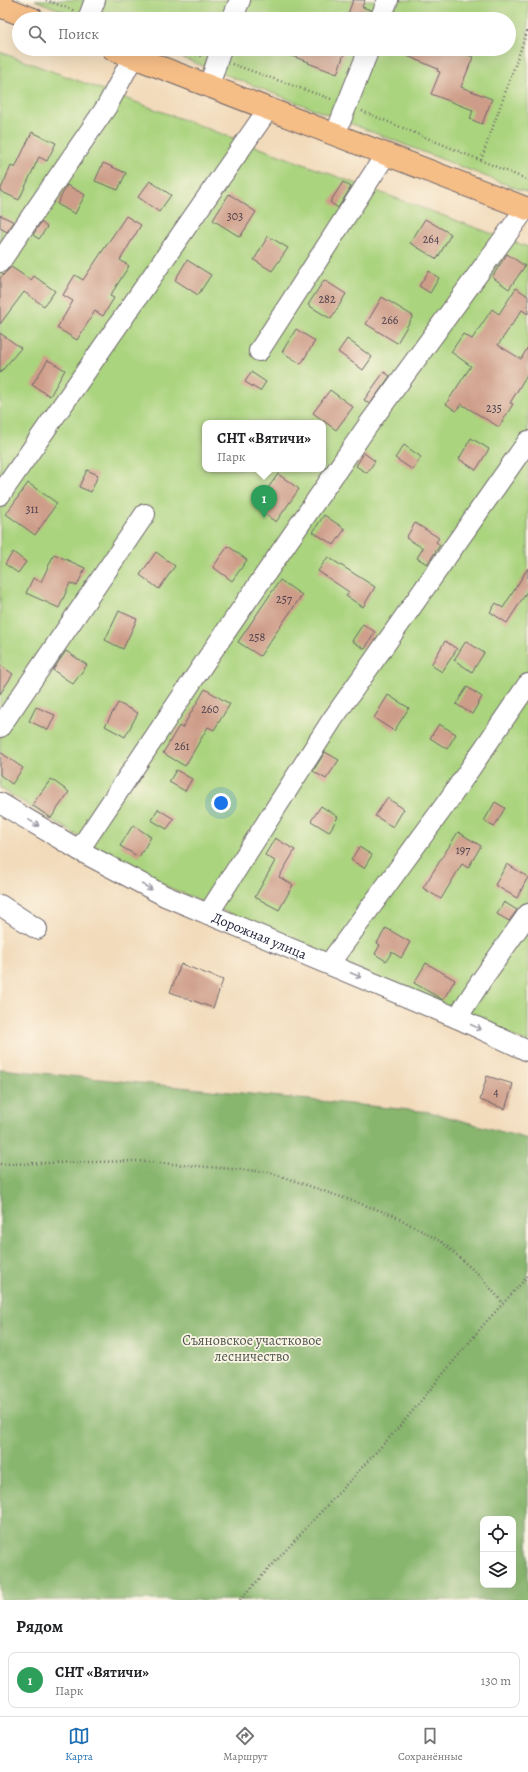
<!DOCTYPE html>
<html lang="ru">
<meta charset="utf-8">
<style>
:root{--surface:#fff;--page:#f6f6f6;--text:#202124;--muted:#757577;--line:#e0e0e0;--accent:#1f6fb2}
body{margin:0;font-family:Alegreya,serif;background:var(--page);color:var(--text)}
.controls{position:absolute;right:12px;bottom:12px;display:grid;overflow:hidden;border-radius:8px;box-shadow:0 4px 16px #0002}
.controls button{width:36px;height:36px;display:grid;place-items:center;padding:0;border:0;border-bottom:1px solid var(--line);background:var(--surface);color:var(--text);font:20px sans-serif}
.you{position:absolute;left:221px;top:803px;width:14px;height:14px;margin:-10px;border:3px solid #fff;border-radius:50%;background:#1a73e8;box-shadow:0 0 0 6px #1a73e833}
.badge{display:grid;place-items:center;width:26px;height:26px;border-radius:50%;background:var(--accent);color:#fff;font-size:13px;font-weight:700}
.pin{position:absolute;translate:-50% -33px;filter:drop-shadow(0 1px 2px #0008)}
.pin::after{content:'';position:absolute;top:21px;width:14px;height:12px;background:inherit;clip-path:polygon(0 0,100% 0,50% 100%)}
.popup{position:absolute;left:202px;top:420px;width:124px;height:52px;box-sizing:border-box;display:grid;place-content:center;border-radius:8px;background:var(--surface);filter:drop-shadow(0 1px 3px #0005);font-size:13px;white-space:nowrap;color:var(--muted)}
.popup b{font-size:15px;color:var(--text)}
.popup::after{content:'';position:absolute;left:50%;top:100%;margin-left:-8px;border:8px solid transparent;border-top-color:var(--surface)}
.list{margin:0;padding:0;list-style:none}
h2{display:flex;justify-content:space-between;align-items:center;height:52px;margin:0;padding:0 16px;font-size:17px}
h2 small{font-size:13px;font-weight:400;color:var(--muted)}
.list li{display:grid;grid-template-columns:26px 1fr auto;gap:12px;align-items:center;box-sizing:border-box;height:56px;margin:0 8px 8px;padding:0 8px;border:1px solid var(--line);border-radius:8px}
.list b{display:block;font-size:15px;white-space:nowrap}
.list p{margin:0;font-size:13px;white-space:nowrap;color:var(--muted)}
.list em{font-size:13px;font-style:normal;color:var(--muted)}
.icon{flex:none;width:22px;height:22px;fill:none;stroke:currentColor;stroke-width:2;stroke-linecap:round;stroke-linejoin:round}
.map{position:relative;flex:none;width:528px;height:1600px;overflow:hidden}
.search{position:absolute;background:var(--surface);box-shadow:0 4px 16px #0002;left:12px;right:12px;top:12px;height:44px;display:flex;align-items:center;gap:10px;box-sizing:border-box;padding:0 14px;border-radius:22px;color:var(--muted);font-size:15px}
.sheet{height:116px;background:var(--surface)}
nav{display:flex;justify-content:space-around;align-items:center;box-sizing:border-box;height:56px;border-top:1px solid var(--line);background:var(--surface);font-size:11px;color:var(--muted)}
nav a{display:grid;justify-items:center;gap:2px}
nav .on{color:var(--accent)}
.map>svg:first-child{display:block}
.green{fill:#abd47f;stroke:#667b5d;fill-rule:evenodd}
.forest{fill:#88b66e;stroke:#556c54;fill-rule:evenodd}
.building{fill:#ce9d89}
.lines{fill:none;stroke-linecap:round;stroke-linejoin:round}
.minor-casing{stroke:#6b6368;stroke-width:22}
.major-casing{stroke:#6b6368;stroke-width:24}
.path{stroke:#6b6368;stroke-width:2.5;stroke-dasharray:1 3;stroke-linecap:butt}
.minor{stroke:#fff;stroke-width:20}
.major{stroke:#f6be87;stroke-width:22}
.oneway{stroke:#9c9ca7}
.labels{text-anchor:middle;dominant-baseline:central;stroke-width:3.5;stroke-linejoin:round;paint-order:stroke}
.number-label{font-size:12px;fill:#4d414e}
.street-label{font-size:14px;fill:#22223b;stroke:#fcf5e5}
.park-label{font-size:14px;fill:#4b574f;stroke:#fcf5e5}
</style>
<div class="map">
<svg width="528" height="1600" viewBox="0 0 528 1600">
<rect width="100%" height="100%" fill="#fcf5e5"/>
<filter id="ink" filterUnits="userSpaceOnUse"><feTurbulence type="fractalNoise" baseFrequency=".025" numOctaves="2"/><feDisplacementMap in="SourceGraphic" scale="8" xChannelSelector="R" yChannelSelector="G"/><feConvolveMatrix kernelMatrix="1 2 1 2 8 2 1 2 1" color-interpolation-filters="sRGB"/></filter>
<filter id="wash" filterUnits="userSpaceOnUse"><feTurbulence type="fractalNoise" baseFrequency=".012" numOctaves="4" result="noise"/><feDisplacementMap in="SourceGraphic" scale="16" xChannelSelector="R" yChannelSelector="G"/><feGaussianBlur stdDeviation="0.9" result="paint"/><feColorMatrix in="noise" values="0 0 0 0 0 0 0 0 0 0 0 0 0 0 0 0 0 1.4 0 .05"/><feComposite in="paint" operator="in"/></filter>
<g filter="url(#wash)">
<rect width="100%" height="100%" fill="#f2dbbb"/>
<g class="green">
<polygon points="35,0 528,0 528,193 160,49 509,49 509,19 83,19"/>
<path d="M0,52L528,247V1043L145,877L0,788ZM205,423H323V469H205Z"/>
</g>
<path class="forest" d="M0,1069L430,1112L528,1139V1600H0ZM483,1519H513V1585H483Z"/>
<g id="blocks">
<g class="building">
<polygon points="353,0 365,0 362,7 371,10 369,19 346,19"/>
<polygon points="278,49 339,49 345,51 337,74 308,63 309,62 277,51"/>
<polygon points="391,49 453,49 473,57 461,87 492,99 482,124 470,119 473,110 431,94 440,72 437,71 438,69"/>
<polygon points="32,132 56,143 47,161 39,157 19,200 0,191 11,166 15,168"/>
<polygon points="103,163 126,173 118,190 95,181"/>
<polygon points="150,181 171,195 159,212 138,197"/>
<polygon points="343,182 351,187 338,208 330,202"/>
<polygon points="67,185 85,195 75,214 57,204"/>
<polygon points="229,194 256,212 240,237 213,220"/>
<polygon points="0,215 14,222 7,232 0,228"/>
<polygon points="126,216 141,225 120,260 129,266 110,296 114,298 103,316 95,311 77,340 57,328 73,301 63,295 75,275 83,280"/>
<polygon points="425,219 451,234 437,259 410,243"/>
<polygon points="41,222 47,227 39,239 33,235"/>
<polygon points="268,236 288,248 272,271 254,260"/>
<polygon points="507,254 525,266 509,289 492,277"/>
<polygon points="187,260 211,275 198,295 175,280"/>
<polygon points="11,267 31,280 34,276 55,291 44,306 24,292 0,324 0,278"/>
<polygon points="429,271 439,278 430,293 419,286"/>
<polygon points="324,280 346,294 331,319 308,305"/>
<polygon points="516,288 528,296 528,314 522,310 498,345 521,359 528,347 528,373 510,403 513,404 499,427 461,404 456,411 446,404 471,366 451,352 463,334 472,339 492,309 499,314"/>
<polygon points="382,297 413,316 397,343 366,324"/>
<polygon points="296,329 315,341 301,364 282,352"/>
<polygon points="0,333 21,348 0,373"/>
<polygon points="347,339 372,357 363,370 338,352"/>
<polygon points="48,360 65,370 50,396 32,385"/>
<polygon points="251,372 266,382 260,391 245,382"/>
<polygon points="384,372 390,376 370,404 364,400"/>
<polygon points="330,390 353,407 336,430 313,413"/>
<polygon points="471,438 489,449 476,470 459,459"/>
<polygon points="404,445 421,457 413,470 395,458"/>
<polygon points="364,453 375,461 367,473 356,466"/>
<polygon points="87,470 98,475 91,492 79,487"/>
<polygon points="278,474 299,489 276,522 261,512 273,495 266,491"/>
<polygon points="28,483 57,503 35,535 6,514"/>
<polygon points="324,515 345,529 334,545 313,532"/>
<polygon points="415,523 439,538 436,542 440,545 427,564 417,558 423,548 406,538"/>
<polygon points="228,546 247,560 232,581 213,567"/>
<polygon points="13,552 26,562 18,573 5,564"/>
<polygon points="156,552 175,566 159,589 140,575"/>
<polygon points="54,554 85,568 77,586 70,583 59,608 26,593 33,578 41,582"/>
<polygon points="328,557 375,587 363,607 346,596 349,592 318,571"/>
<polygon points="528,568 528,590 507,623 490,612 496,603 503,608"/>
<polygon points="280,580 302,595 260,656 238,642"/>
<polygon points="119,611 137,619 123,649 105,640"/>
<polygon points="363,624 375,632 365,649 352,641"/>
<polygon points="445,641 457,649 442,672 431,665"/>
<polygon points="466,641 484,653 472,672 454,660"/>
<polygon points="66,651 87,665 73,684 53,670"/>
<polygon points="0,665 13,674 0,694"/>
<polygon points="467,687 482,697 472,714 456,704"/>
<polygon points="205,689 230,704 214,730 208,727 185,766 163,753 179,726 182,728"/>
<polygon points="388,695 409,708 394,731 374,718"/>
<polygon points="118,703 138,713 125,737 105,726"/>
<polygon points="36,707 55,715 48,730 29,721"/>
<polygon points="439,724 456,734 447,749 430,738"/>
<polygon points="0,752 23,768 12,784 0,775"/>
<polygon points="325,752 339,760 326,779 313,771"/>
<polygon points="176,770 192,779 185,791 169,782"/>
<polygon points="51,779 69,792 51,818 32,805"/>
<polygon points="387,798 404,809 393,827 375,816"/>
<polygon points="495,802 505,808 494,827 484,821"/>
<polygon points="321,806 338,817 329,832 311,821"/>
<polygon points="158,809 174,819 167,829 151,820"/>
<polygon points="133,825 151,837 139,857 120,846"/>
<polygon points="458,832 481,846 468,868 462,864 441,899 423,888"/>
<polygon points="275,838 295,850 279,877 293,885 279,910 255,897 275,861 265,855"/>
<polygon points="359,847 372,855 364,868 351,860"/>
<polygon points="507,864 528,877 517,898 495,885"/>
<polygon points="504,902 517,910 509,921 497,914"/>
<polygon points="386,928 410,942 401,958 392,952 386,961 375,954 380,945 377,943"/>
<polygon points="426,963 455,980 443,1000 414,983"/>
<polygon points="181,964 223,980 213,1008 170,992"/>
<polygon points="487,1076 513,1084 505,1109 480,1100"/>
</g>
</g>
</g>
<g filter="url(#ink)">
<use href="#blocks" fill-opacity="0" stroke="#6b6368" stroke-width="1"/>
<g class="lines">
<defs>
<g id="minor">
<polyline points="88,19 95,0"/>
<polyline points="232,19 240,0"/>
<polyline points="380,19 388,0"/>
<polyline points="209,86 221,49"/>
<polyline points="335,135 369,49"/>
<polyline points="0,262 107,106 133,57"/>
<polyline points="259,351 386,154"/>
<polyline points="0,495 269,108"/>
<polyline points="0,727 145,514"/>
<path id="s1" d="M0,803L84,853L165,896L457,1018L528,1051"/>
<polyline points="79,850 209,656 366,428 526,208"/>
<polyline points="0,905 37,929"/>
<polyline points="208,914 332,720 528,441"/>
<polyline points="329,964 448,801 528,684"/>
<polyline points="457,1018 481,981 528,914"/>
</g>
<g id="major">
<polyline points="0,6 33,19"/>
<polyline points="113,49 528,209"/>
</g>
</defs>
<use href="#minor" class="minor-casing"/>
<use href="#major" class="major-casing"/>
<g class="path">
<polyline points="46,0 75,11"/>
<polyline points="173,49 203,56"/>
<polyline points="232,64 331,99"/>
<polyline points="362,111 528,180"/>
<polyline points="481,160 528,29"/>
<polyline points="0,1164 137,1161 269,1172 393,1215 442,1242 480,1276 503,1303"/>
<polyline points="240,1600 401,1425 486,1322 528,1276"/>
</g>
<use href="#minor" class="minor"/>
<use href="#major" class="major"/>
</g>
<defs><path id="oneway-shaft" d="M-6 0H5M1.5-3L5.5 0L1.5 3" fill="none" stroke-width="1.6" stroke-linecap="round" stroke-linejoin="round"/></defs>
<g class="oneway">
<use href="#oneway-shaft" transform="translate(34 823) rotate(31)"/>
<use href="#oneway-shaft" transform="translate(147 887) rotate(28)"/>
<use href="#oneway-shaft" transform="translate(356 975) rotate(23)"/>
<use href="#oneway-shaft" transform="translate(476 1027) rotate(25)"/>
</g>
</g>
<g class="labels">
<g class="number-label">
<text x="235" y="216">303</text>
<text x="431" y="239">264</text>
<text x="327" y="299">282</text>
<text x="390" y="320">266</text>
<text x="494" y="408">235</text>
<text x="32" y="509">311</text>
<text x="284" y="599">257</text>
<text x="257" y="637">258</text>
<text x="210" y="709">260</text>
<text x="182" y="746">261</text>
<text x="463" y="850">197</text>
<text x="496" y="1092">4</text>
</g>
<g class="street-label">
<text stroke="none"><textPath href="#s1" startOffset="292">Дорожная улица</textPath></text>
</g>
<g class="park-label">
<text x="252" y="1340">Съяновское участковое<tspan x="252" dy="16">лесничество</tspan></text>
</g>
</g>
</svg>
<div class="controls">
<button><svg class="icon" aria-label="locate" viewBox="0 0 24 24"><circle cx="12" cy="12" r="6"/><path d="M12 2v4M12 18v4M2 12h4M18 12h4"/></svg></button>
<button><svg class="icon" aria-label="layers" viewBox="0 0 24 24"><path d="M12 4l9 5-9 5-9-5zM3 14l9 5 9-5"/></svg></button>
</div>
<div class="you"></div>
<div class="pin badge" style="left:264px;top:518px;background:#2e9e5b">1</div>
<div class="popup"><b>СНТ «Вятичи»</b>Парк</div>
<div class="search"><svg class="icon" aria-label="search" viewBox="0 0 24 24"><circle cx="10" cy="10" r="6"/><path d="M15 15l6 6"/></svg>Поиск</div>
</div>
<section class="sheet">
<h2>Рядом<small></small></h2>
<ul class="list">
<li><span class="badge" style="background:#2e9e5b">1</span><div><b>СНТ «Вятичи»</b><p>Парк</p></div><em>130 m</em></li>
</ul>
</section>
<nav>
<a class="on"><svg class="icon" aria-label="map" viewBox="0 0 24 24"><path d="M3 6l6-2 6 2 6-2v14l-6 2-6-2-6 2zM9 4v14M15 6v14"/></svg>Карта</a>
<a><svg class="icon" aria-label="directions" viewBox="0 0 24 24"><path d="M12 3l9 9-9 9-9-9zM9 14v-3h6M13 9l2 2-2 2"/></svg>Маршрут</a>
<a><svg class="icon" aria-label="saved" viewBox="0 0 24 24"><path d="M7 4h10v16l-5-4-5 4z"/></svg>Сохранённые</a>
</nav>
